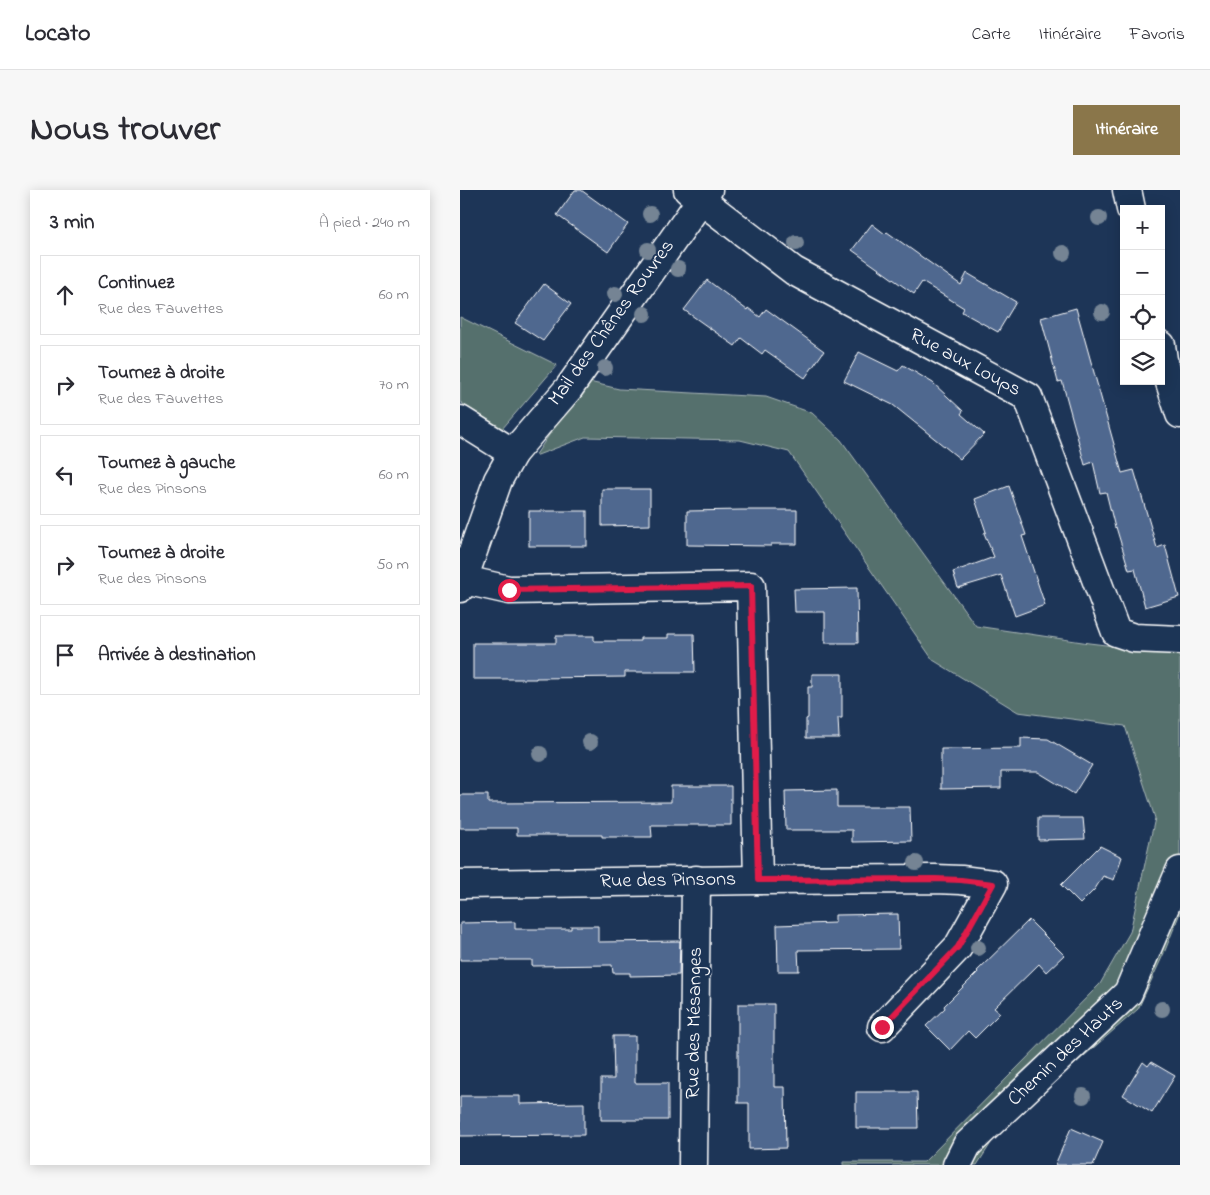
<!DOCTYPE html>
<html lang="fr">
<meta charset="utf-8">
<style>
:root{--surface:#fff;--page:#f7f7f7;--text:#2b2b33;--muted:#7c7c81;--line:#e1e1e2;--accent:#8a764a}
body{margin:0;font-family:"Indie Flower",sans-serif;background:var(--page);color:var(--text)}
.controls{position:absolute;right:15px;top:15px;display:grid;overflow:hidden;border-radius:0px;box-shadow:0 2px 12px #0003}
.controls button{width:45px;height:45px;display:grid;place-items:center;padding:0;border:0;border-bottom:1px solid var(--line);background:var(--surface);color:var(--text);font:25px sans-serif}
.stop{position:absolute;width:15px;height:15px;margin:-11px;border:4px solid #e11d48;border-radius:50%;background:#fff}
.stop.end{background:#e11d48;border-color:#fff;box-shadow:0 1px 5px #0008}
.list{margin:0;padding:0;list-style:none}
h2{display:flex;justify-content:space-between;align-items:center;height:65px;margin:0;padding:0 20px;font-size:21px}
h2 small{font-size:16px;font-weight:400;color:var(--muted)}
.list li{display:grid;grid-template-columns:32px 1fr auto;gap:15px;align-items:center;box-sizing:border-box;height:80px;margin:0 10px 10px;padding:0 10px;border:1px solid var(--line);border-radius:0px}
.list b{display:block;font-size:19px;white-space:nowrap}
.list p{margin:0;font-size:16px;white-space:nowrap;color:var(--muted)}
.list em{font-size:16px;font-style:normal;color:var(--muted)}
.icon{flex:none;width:28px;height:28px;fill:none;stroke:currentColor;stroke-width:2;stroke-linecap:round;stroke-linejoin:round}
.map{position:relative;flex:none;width:720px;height:975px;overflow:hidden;border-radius:0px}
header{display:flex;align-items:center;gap:30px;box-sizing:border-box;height:70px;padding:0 25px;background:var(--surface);border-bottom:1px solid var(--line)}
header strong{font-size:24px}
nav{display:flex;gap:28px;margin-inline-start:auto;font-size:18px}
.intro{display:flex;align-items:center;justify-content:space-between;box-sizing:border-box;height:120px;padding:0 30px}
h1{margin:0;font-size:35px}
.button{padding:12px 22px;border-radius:0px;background:var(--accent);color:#fff;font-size:18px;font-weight:700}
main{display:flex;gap:30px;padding:0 30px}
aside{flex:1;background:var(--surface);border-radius:0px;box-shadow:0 2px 12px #0003}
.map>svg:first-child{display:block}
.green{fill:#556f6d;stroke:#aab7b6}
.building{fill:#50688f;stroke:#fff}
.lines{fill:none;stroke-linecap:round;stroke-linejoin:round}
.minor-casing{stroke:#fff;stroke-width:31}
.minor{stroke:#1d3557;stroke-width:28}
.tree{fill:#748494}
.route{stroke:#e11d48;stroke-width:6}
.labels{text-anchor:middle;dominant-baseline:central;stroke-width:4;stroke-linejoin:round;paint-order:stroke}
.street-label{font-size:20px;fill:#fff;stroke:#1d3557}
</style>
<header>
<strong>Locato</strong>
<nav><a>Carte</a><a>Itinéraire</a><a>Favoris</a></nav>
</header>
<div class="intro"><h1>Nous trouver</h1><a class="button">Itinéraire</a></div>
<main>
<aside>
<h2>3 min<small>À pied · 240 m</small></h2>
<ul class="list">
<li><svg class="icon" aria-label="ahead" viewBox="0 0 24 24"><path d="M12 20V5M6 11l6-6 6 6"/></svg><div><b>Continuez</b><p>Rue des Fauvettes</p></div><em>60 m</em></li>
<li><svg class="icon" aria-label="right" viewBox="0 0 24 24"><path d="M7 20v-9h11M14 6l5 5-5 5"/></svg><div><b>Tournez à droite</b><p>Rue des Fauvettes</p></div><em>70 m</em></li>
<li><svg class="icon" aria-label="left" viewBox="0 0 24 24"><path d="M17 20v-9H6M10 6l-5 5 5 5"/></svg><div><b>Tournez à gauche</b><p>Rue des Pinsons</p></div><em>60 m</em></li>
<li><svg class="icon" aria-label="right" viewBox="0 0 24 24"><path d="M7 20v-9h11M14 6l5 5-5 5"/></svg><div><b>Tournez à droite</b><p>Rue des Pinsons</p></div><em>50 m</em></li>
<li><svg class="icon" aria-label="arrive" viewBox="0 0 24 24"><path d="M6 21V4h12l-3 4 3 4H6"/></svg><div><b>Arrivée à destination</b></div></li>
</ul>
</aside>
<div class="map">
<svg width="720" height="975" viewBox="0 0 720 975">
<rect width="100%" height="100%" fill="#1d3557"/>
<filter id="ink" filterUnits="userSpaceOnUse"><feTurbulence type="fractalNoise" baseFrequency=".02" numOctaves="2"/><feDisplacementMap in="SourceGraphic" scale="10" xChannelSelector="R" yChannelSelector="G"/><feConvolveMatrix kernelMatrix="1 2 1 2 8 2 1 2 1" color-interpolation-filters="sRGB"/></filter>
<g filter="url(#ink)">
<g class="green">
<polygon points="0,127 97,175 42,239 0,212"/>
<polygon points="125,191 159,199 306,207 352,223 381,250 516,436 629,453 720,464 720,723 704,763 678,819 540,939 517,975 383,975 383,972 464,972 640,794 670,742 695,628 665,536 558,522 473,470 329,262 280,250 125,247 75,266"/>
</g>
<g class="building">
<polygon points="115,0 121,0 168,34 148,62 97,25"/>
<polygon points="412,34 425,44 427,42 501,95 507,83 556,112 538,142 502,122 504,118 462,92 454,104 392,60"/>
<polygon points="247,90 287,120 288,118 300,127 306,119 364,161 345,188 305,160 302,164 281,148 275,156 224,120"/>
<polygon points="84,94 111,114 83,151 55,133"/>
<polygon points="616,118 662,283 674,280 697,358 705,355 719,407 685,417 675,379 669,380 656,337 655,338 646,302 640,303 633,272 625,275 602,191 598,192 581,128"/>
<polygon points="399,162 438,181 443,175 473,193 503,221 501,224 524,244 500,269 433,215 384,191"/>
<polygon points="549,296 566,345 562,346 585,415 555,426 541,385 498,398 493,382 534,367 524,343 526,342 515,309"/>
<polygon points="142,299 190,299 190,335 142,336"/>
<polygon points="281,320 337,320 337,354 311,354 311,356 227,355 227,321"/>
<rect x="69" y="321" width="58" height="35"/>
<polygon points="397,398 398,453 365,453 365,422 335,422 334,399"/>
<polygon points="208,444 234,444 235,482 165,482 165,487 76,488 76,489 13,489 13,453 96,453 96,446 134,446 134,451 180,451 180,448 208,448"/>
<polygon points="352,484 382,484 382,528 378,528 379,548 346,548 346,529 348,528 348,497 352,497"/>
<polygon points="561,548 588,549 632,575 614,604 578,582 541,582 541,598 481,599 481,559 561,558"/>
<polygon points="211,596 271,596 271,635 191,635 192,647 142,647 142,645 57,645 57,638 0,638 0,605 28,605 28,613 211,612"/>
<polygon points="377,600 377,617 450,617 451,651 392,652 392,640 326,640 325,601"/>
<polygon points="578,628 623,628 625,649 578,650"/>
<polygon points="640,656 662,667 654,690 643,686 635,699 620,714 601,695"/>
<polygon points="438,724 439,759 338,760 339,781 318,781 317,735 375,733 375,725"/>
<polygon points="569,730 604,765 586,782 579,774 534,818 540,823 515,848 508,841 490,860 466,836 485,818 484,816 518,782 517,781"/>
<polygon points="55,732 55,739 111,739 111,736 138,736 138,752 220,751 219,785 170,786 170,783 153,783 152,775 72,776 72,770 0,770 0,733"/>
<polygon points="278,814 314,814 314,897 325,897 326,958 289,959 289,913 278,913"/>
<polygon points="153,846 175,846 175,893 208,893 208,930 141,930 141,889 154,889"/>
<polygon points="683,872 688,876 691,872 715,886 692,923 663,905"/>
<polygon points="396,902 457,902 458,938 396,938"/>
<polygon points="0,906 60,906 60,914 124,913 124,945 0,946"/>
<polygon points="611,938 643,952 633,975 595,975"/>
</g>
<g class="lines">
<defs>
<g id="minor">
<polyline points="228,0 334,81 568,207 656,442 674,448 720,450"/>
<polyline points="667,0 671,19"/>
<polyline points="701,155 703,170 720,224"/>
<polyline points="0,230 53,263"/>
<polyline points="0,389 49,400 291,396 298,690"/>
<polyline points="0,398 38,290 53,263 109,198 248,0"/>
<polyline points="0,694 298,690 475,689 501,690 533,694 498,757 422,837"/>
<polyline points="233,975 236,690"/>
<polyline points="497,975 507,955 668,803 720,681"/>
</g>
</defs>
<use href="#minor" class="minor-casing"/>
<use href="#minor" class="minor"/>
</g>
<g class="tree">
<circle cx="190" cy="24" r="8"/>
<circle cx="639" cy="28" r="8"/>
<circle cx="336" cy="53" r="8"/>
<circle cx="188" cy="60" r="8"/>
<circle cx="603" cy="63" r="8"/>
<circle cx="218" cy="79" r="8"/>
<circle cx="155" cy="104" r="8"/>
<circle cx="642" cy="122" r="8"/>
<circle cx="184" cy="124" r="8"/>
<circle cx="145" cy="178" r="8"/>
<circle cx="130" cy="552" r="8"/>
<circle cx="80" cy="564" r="8"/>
<circle cx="456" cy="673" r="8"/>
<circle cx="518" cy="758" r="8"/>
<circle cx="702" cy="819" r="8"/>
<circle cx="623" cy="906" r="8"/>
</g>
</g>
<g class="lines" filter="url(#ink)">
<polyline class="route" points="49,400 291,396 298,690 475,689 501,690 533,694 498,757 422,837"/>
</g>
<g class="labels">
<g class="street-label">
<text transform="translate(152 133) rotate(-54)">Mail des Chênes Rouvres</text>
<text transform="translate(505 173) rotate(28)">Rue aux Loups</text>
<text transform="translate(208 691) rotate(-1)">Rue des Pinsons</text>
<text transform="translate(235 833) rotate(-89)">Rue des Mésanges</text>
<text transform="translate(606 862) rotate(-43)">Chemin des Hauts</text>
</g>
</g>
</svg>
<div class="controls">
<button>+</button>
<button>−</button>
<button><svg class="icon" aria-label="locate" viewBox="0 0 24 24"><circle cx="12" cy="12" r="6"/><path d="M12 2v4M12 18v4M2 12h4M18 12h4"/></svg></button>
<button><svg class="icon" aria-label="layers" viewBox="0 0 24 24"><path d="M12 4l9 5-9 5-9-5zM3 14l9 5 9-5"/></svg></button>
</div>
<div class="stop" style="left:49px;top:400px"></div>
<div class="stop end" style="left:422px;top:837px"></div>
</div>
</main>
